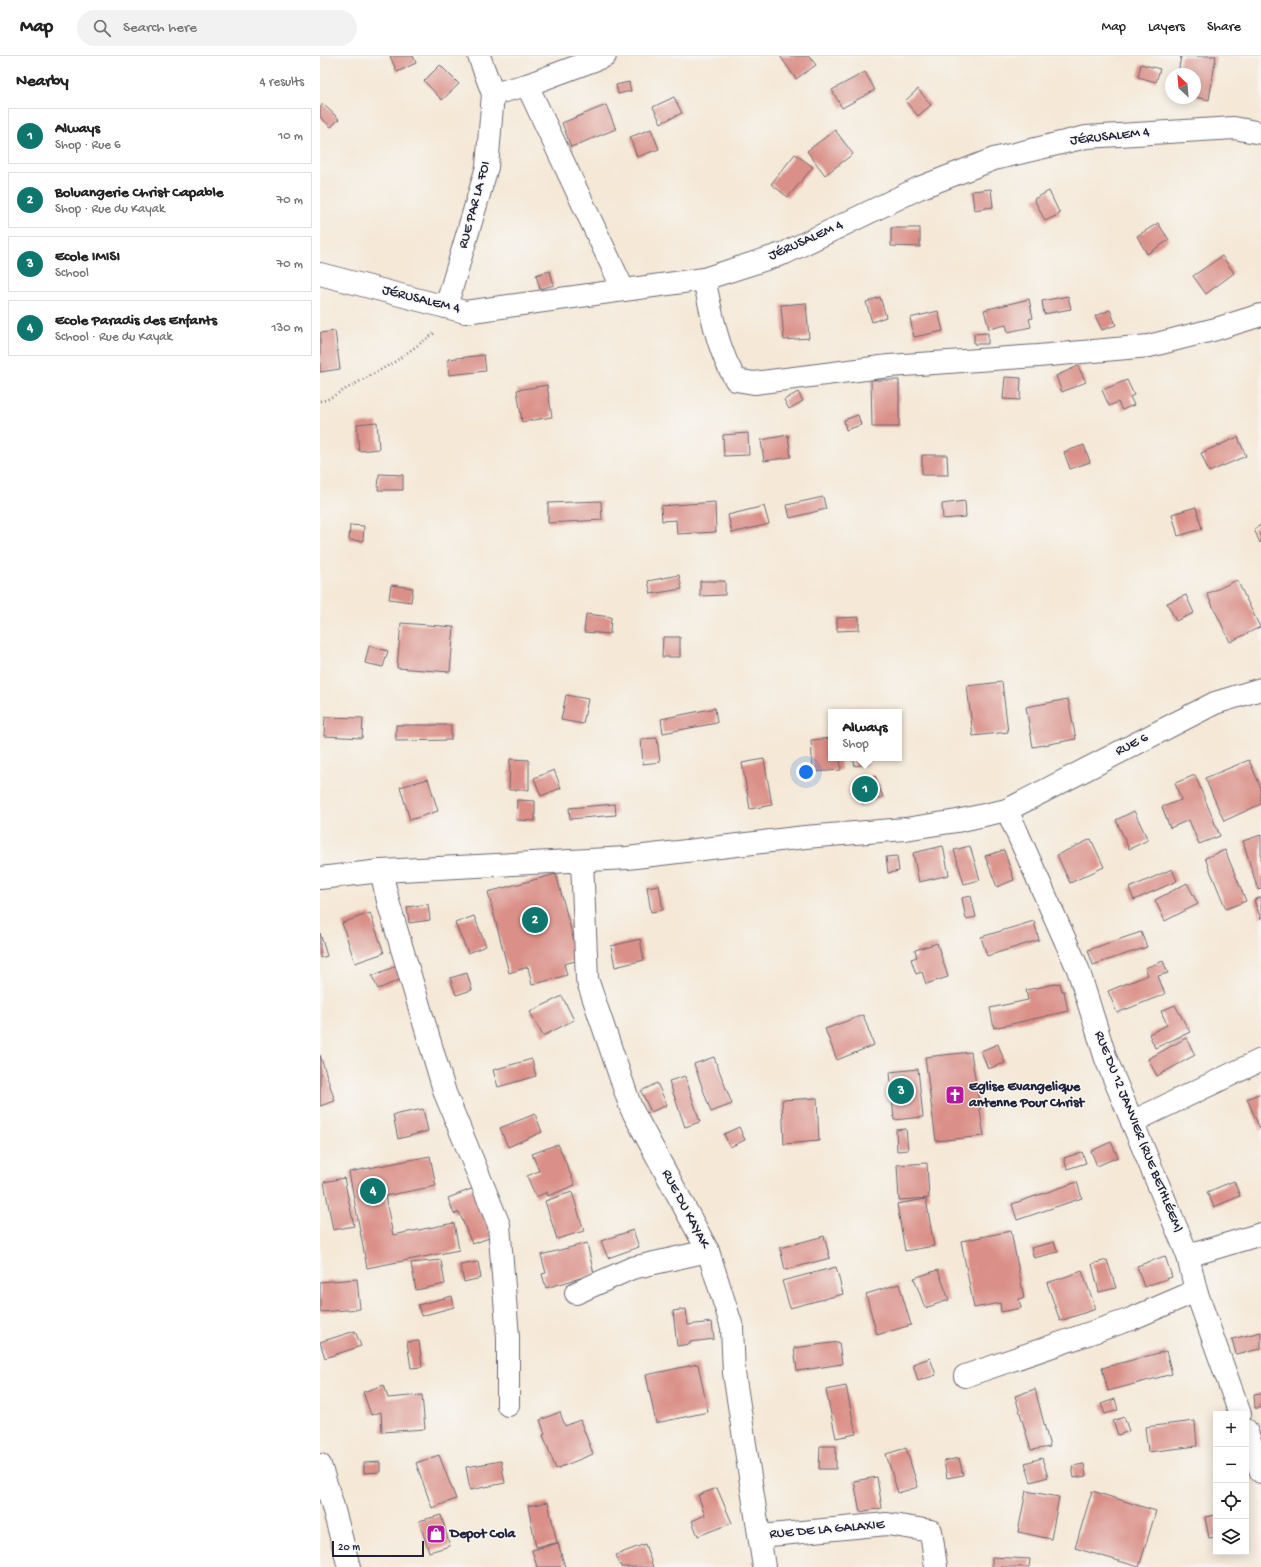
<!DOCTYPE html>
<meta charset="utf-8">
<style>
:root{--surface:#fff;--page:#f2f2f2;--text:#222;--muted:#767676;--line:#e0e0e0;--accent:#0f766e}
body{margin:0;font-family:"Gochi Hand",sans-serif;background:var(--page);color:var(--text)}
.controls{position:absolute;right:12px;bottom:12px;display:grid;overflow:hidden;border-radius:0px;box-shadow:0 2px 10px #0003}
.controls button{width:36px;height:36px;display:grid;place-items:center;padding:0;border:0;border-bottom:1px solid var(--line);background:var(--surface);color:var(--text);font:20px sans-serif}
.compass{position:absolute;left:845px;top:12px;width:36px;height:36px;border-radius:50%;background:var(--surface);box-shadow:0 2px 10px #0003;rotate:334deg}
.scale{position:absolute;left:12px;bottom:10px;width:92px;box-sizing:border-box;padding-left:4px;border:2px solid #22223b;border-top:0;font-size:11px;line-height:14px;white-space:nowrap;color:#22223b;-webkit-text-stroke:3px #f6f6f2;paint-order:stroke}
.you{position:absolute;left:486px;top:716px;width:14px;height:14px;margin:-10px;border:3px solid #fff;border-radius:50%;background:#1a73e8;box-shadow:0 0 0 6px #1a73e833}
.badge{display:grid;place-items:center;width:26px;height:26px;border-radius:50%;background:var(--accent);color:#fff;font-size:13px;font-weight:700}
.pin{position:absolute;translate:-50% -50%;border:2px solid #fff;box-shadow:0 1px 4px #0006}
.popup{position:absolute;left:508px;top:653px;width:74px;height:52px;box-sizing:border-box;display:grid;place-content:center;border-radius:0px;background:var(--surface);filter:drop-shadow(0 1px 3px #0005);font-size:13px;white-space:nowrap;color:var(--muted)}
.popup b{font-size:15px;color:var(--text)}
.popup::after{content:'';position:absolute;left:50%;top:100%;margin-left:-8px;border:8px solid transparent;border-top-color:var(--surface)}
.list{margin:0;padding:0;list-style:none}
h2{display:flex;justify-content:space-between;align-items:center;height:52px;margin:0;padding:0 16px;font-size:17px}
h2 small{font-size:13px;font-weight:400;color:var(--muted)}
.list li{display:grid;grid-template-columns:26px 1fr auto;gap:12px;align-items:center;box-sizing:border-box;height:56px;margin:0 8px 8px;padding:0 8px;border:1px solid var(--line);border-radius:0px}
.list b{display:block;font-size:15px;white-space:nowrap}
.list p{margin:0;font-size:13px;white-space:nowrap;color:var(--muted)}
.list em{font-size:13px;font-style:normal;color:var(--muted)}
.icon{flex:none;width:22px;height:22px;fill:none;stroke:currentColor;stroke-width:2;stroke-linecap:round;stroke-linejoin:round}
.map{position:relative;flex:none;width:941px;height:1511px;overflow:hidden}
header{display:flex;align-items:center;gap:24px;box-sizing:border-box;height:56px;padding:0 20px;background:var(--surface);border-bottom:1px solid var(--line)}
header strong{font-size:19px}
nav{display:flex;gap:22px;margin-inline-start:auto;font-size:14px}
.search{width:280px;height:36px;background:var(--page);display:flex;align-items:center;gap:10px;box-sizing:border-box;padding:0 14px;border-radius:22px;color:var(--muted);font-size:15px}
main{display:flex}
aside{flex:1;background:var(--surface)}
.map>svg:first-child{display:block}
.building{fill:#da9088}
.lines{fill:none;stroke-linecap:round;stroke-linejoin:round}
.street-casing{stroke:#6c6772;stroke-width:24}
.secondary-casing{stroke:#6c6772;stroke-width:24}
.path{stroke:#6c6772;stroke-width:2.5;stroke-dasharray:1 3;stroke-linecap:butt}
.street{stroke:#fff;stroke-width:22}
.secondary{stroke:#fff;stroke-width:22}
.labels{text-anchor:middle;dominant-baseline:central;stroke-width:3;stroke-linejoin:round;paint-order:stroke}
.street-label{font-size:14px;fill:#22223b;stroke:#f6f6f2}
.poi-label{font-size:14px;font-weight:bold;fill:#22223b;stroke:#f6f6f2;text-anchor:start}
</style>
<header>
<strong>Map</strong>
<div class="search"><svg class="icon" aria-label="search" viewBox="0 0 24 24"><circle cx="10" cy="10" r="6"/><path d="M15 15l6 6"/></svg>Search here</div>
<nav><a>Map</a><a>Layers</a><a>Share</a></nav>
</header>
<main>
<aside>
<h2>Nearby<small>4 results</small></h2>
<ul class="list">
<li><span class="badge">1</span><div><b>Always</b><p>Shop · Rue 6</p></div><em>10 m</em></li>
<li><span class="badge">2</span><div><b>Boluangerie Christ Capable</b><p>Shop · Rue du Kayak</p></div><em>70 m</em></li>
<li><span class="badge">3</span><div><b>Ecole IMISI</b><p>School</p></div><em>70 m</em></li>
<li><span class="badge">4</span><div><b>Ecole Paradis des Enfants</b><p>School · Rue du Kayak</p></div><em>130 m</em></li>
</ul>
</aside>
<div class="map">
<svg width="941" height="1511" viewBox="0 0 941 1511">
<rect width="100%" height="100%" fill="#f6f6f2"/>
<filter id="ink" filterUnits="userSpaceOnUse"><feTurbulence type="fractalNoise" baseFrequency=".025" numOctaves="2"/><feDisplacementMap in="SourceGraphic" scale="8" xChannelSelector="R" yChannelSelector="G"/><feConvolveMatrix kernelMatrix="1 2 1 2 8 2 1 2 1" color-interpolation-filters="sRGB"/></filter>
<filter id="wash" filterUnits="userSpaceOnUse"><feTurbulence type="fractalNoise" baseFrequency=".012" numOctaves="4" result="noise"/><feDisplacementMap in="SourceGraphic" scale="16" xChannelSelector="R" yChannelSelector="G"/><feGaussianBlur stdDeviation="0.9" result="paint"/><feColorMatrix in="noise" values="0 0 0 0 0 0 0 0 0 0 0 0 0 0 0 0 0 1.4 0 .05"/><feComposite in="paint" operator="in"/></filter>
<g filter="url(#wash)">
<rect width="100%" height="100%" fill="#f5e8d7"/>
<g id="blocks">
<g class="building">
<polygon points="70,0 93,0 96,7 77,16"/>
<polygon points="460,0 489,0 496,9 476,23"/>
<polygon points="861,0 896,0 889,44 875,41 875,18 858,18"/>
<polygon points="821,8 840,13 836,26 818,21"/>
<polygon points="120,9 139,28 122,44 104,25"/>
<polygon points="545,16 555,34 522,52 512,34"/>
<polygon points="309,26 311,35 298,38 296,29"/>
<polygon points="598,33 611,49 598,60 585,45"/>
<polygon points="354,41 362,57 341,67 333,51"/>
<polygon points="3,48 19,63 11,71 0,61 0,52"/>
<polygon points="286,49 296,73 251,91 242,67"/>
<polygon points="331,73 339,93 317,101 310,81"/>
<polygon points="515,74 533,98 505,119 487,95"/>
<polygon points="475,98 493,111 468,141 451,128"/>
<polygon points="671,133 673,151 654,154 652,135"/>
<polygon points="729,135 740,158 725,165 714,143"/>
<polygon points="838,167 849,184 827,198 817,180"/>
<polygon points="571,172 600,172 600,191 571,190"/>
<polygon points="902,200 914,217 886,238 873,220"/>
<polygon points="230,215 234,229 220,233 216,219"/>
<polygon points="748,240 751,253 724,258 722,245"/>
<polygon points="560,241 566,261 552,266 546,246"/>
<polygon points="709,243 713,262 709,263 711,271 688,276 686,269 669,273 664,254"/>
<polygon points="486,247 489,282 464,284 461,249"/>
<polygon points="790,254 796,269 782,274 775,260"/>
<polygon points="618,255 623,275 594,281 590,262"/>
<polygon points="15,275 20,313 0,316 0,277"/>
<polygon points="668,277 668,288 654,288 654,278"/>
<polygon points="164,299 166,315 129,319 128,303"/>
<polygon points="758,310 766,326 742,336 736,320"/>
<polygon points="685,321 701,322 700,344 683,343"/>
<polygon points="551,324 579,324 579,371 552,371"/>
<polygon points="807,324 814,339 810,341 814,349 802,354 798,346 789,350 782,334"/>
<polygon points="227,329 232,361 202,366 197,334"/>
<polygon points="478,336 483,345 469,353 464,344"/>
<polygon points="538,359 541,369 526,374 524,364"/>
<polygon points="57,366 59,393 39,395 37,368"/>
<polygon points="428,377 429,399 404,400 403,379"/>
<polygon points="468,379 471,401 444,405 441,384"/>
<polygon points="918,381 926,400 889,416 881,397"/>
<polygon points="764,389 770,406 750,413 744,396"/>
<polygon points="602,399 627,399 628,419 602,419"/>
<polygon points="59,418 83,419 83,434 58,434"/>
<polygon points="503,441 506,453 470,462 467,449"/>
<polygon points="281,445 282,464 228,467 228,447"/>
<polygon points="645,445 646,461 623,463 622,448"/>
<polygon points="395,446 396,476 357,478 356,464 342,465 341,450"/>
<polygon points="444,450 449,468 412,477 408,459"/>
<polygon points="876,451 882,473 858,480 852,458"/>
<polygon points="30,469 44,470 43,485 29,484"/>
<polygon points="941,469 941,486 940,487 934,473"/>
<polygon points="359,519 362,533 331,538 328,525"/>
<polygon points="917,524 940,571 910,586 887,538"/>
<polygon points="380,525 405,525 405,539 380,540"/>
<polygon points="71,529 93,532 91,546 69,543"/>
<polygon points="866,539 874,557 856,565 847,547"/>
<polygon points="266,558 291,561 290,578 264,576"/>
<polygon points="539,561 539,574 517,575 517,562"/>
<polygon points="81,567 134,571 130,616 77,612"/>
<polygon points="343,581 360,581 360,601 342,601"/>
<polygon points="49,590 68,595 63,611 45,607"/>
<polygon points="682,626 688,676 653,680 647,630"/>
<polygon points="246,639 268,643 263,668 241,664"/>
<polygon points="748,643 756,683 713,691 706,651"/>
<polygon points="395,652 397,667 343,677 341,663"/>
<polygon points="5,661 43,662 42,682 4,680"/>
<polygon points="76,669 131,669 131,684 76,685"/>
<polygon points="337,682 340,706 323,708 321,683"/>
<polygon points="511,682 511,702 520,702 521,714 493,716 491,684"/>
<polygon points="533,702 547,702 548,708 535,710"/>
<polygon points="190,703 209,704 209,734 189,734"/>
<polygon points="444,703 452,749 430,753 422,707"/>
<polygon points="929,704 941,732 941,748 904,765 885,722"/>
<polygon points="234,714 241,732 221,740 214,722"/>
<polygon points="875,719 900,780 879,788 869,764 850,772 842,751 861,744 855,727"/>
<polygon points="555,720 563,741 543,748 535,728"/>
<polygon points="108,723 118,755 90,764 80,731"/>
<polygon points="197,744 215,745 215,765 196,764"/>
<polygon points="295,748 296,759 250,763 249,752"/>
<polygon points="814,755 828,784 809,793 796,764"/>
<polygon points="941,779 941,833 938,834 923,785"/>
<polygon points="771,783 784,811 750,827 737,799"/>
<polygon points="623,790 629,819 599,826 593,797"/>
<polygon points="650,790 660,824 644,828 634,794"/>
<polygon points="684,794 694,824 677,831 665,800"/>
<polygon points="905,794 926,845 906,853 885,802"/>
<polygon points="577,800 579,815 568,817 566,801"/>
<polygon points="852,813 857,825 814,844 809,832"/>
<polygon points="236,818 259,904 244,908 247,919 212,929 208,911 189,917 168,836"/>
<polygon points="867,827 878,848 845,865 835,844"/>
<polygon points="339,829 343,854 331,856 327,831"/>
<polygon points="651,840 656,861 646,863 642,842"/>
<polygon points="941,841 941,863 934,844"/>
<polygon points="108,848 110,864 89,867 87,851"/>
<polygon points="50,857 64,897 35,907 22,867"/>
<polygon points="154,860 166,890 148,897 135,867"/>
<polygon points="714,865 719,884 667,900 661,881"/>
<polygon points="821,876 827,891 773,909 768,894"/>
<polygon points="0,877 7,900 0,902"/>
<polygon points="320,883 324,904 295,911 291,890"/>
<polygon points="617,887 628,921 606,928 602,916 596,918 591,903 597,901 595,894"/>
<polygon points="843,905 848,917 838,920 845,938 797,957 788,935 828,919 825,912"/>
<polygon points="76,910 82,923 58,933 52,920"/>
<polygon points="147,917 152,934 136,939 130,922"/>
<polygon points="740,927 742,935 744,935 748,955 674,972 670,952 708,944 706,934"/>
<polygon points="242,940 254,964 223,980 210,956"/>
<polygon points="855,949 870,976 835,992 829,978 847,969 841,955"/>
<polygon points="543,959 554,989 517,1004 505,973"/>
<polygon points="866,982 875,999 837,1020 828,1003"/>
<polygon points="678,988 685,1007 668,1013 661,995"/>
<polygon points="651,996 664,1080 616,1085 605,1001"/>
<polygon points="0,999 15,1045 0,1050"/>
<polygon points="394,1001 412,1048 391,1056 374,1008"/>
<polygon points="212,1003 216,1020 178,1031 173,1014"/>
<polygon points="598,1013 603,1061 574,1064 570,1016"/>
<polygon points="365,1020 380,1066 365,1071 349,1025"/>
<polygon points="337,1027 347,1049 331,1056 321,1035"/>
<polygon points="941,1037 941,1075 927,1043"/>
<polygon points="497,1042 499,1085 464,1088 462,1044"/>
<polygon points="103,1053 108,1075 78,1083 73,1059"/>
<polygon points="215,1058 222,1076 188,1091 180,1072"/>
<polygon points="419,1071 425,1084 410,1091 404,1078"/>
<polygon points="586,1073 588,1094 577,1095 576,1074"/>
<polygon points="791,1086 798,1101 777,1110 771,1095"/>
<polygon points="238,1088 255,1129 228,1140 227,1136 216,1141 207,1120 219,1115 212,1098"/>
<polygon points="762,1096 766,1107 747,1113 744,1102"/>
<polygon points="110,1100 116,1130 65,1140 73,1179 134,1167 139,1194 47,1212 29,1116"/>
<polygon points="607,1107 609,1142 579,1144 577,1109"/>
<polygon points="24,1122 34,1170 13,1174 4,1126"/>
<polygon points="914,1125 920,1140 894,1151 887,1136"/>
<polygon points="757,1126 762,1142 697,1164 692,1148"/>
<polygon points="154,1132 172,1181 152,1188 139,1156 134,1158 128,1142"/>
<polygon points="252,1136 264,1175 237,1183 225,1145"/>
<polygon points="606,1143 614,1190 585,1195 577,1148"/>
<polygon points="313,1174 319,1191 288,1202 281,1185"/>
<polygon points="691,1175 704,1242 699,1243 701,1252 681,1256 680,1247 654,1252 641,1185"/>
<polygon points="504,1180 510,1202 465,1214 460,1192"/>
<polygon points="734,1186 738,1196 714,1202 711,1192"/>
<polygon points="267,1187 274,1218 226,1232 222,1218 226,1217 221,1199"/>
<polygon points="845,1200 852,1221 824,1231 817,1210"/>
<polygon points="121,1204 125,1228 96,1234 91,1207"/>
<polygon points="787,1204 796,1232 779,1236 772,1208"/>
<polygon points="158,1206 161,1222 144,1226 140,1209"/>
<polygon points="516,1211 523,1238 470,1252 462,1225"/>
<polygon points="618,1214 629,1244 605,1252 594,1222"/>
<polygon points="762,1215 776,1253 740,1265 727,1227"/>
<polygon points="37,1223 40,1253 0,1256 0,1226"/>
<polygon points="579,1228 591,1269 557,1279 546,1238"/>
<polygon points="132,1240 134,1251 101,1260 98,1249"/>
<polygon points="366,1253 368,1269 392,1266 394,1283 370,1286 370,1288 357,1290 353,1255"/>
<polygon points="35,1275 41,1290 5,1302 0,1286"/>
<polygon points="941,1276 941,1293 916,1298 912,1283"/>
<polygon points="99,1285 102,1311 91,1312 87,1286"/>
<polygon points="519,1286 522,1308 477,1315 474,1292"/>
<polygon points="846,1295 852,1318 788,1335 782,1312"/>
<polygon points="610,1302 616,1319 598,1325 593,1308"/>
<polygon points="378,1308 388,1356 336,1367 326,1319"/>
<polygon points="64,1329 68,1342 102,1339 105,1373 62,1376 61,1356 51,1359 43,1336"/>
<polygon points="526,1330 536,1378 516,1382 506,1334"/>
<polygon points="715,1333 730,1391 711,1394 695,1340"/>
<polygon points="941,1337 941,1352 935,1352 934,1338"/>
<polygon points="795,1343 798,1354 785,1358 781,1348"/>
<polygon points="240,1356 245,1370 260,1364 273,1398 236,1413 223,1379 225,1378 220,1364"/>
<polygon points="804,1361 809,1375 798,1379 793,1365"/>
<polygon points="875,1365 877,1390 828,1396 825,1371"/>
<polygon points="500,1390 516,1390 516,1413 499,1413"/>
<polygon points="586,1392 598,1431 578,1437 566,1398"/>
<polygon points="119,1399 136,1443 112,1452 96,1407"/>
<polygon points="639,1402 643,1419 627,1422 624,1405"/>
<polygon points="722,1402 728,1421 711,1426 705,1407"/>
<polygon points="181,1405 185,1427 150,1434 146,1411"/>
<polygon points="60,1406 60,1416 44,1417 44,1407"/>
<polygon points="764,1408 766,1420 754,1422 752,1410"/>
<polygon points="557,1421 562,1452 540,1456 534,1425"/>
<polygon points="397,1432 412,1467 378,1480 372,1465 385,1459 378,1439"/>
<polygon points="706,1435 739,1441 731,1483 698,1476"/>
<polygon points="772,1435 836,1455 819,1511 755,1492"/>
<polygon points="228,1446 237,1487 216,1491 208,1450"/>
<polygon points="121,1459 130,1490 109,1496 99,1465"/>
<polygon points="896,1459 896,1481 889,1482 885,1461"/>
<polygon points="238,1487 245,1511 217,1511 212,1494"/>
<polygon points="325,1488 333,1511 301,1511 296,1499"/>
<polygon points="672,1501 710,1503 709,1511 672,1511"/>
</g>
</g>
</g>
<g filter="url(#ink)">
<use href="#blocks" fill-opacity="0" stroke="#6c6772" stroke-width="1"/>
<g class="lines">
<defs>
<g id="street">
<polyline points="207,29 303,233"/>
<polyline points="173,38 207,29 285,0"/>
<path d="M384,223C392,258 397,294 416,324L434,327L569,310L718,300L829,290L896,273L941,259"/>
<polyline points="126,251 167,111 173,38 159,0"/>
<polyline points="687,754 758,913 786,1003 868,1200 876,1235 920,1358"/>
<polyline points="262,805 267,923 311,1052 388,1195 412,1271 414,1317 444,1511"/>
<polyline points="61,815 69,849 125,1037 179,1169 188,1281 188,1349"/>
<polyline points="0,822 61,815 307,802 485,781 585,773 637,765 687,754 895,647 941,633"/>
<polyline points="812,1066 941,1004"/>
<polyline points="868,1200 941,1178"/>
<polyline points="256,1237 312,1212 388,1195"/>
<polyline points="645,1320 811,1263 876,1235"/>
<polyline points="926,1374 941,1416"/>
<polyline points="0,1409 12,1447 29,1511"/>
<polyline points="440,1480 567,1468 611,1475 616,1511"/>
</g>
<polyline id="secondary" points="0,218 145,256 384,223 465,197 599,132 674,103 766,81 914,72 941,77"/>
</defs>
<use href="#street" class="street-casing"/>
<use href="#secondary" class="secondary-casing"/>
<polyline class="path" points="0,345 6,344 73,307 116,276"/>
<use href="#street" class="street"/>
<use href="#secondary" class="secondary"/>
</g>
</g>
<defs>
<symbol id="church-square" viewBox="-11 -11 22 22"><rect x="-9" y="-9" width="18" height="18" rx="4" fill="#b5179e" stroke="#f6f6f2"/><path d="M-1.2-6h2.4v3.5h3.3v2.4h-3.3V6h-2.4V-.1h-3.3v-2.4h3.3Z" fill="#fff"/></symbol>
<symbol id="shop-square" viewBox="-11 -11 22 22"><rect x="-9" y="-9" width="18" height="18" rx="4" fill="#b5179e" stroke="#f6f6f2"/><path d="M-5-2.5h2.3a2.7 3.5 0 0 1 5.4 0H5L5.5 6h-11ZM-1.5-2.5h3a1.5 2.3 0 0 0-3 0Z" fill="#fff"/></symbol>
</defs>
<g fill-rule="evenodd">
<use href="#church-square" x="624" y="1028" width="22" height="22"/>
<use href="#shop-square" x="105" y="1467" width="22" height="22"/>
</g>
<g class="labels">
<g class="street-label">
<text transform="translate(790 81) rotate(-6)">JÉRUSALEM 4</text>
<text transform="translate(155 149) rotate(-75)">RUE PAR LA FOI</text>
<text transform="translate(486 185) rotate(-24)">JÉRUSALEM 4</text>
<text transform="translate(101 244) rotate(14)">JÉRUSALEM 4</text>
<text transform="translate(812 689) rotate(-27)">RUE 6</text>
<text transform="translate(818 1076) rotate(68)">RUE DU 12 JANVIER (RUE BETHLÉEM)</text>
<text transform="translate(365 1153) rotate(62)">RUE DU KAYAK</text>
<text transform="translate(507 1474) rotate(-5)">RUE DE LA GALAXIE</text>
</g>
<g class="poi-label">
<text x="649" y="1031">Eglise Evangelique<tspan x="649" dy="16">antenne Pour Christ</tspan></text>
<text x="130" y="1478">Depot Cola</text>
</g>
</g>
</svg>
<div class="controls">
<button>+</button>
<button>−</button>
<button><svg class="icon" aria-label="locate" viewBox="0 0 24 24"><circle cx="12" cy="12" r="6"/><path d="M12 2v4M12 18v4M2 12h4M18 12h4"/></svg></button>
<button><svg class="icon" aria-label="layers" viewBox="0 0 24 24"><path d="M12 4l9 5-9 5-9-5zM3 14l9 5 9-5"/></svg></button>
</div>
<svg class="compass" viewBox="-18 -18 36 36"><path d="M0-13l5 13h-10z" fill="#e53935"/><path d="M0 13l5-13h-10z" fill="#767676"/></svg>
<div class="scale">20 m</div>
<div class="you"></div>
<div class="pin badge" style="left:545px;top:733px">1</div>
<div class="popup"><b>Always</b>Shop</div>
<div class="pin badge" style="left:215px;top:864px">2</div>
<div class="pin badge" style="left:581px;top:1035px">3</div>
<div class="pin badge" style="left:53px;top:1135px">4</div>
</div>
</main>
